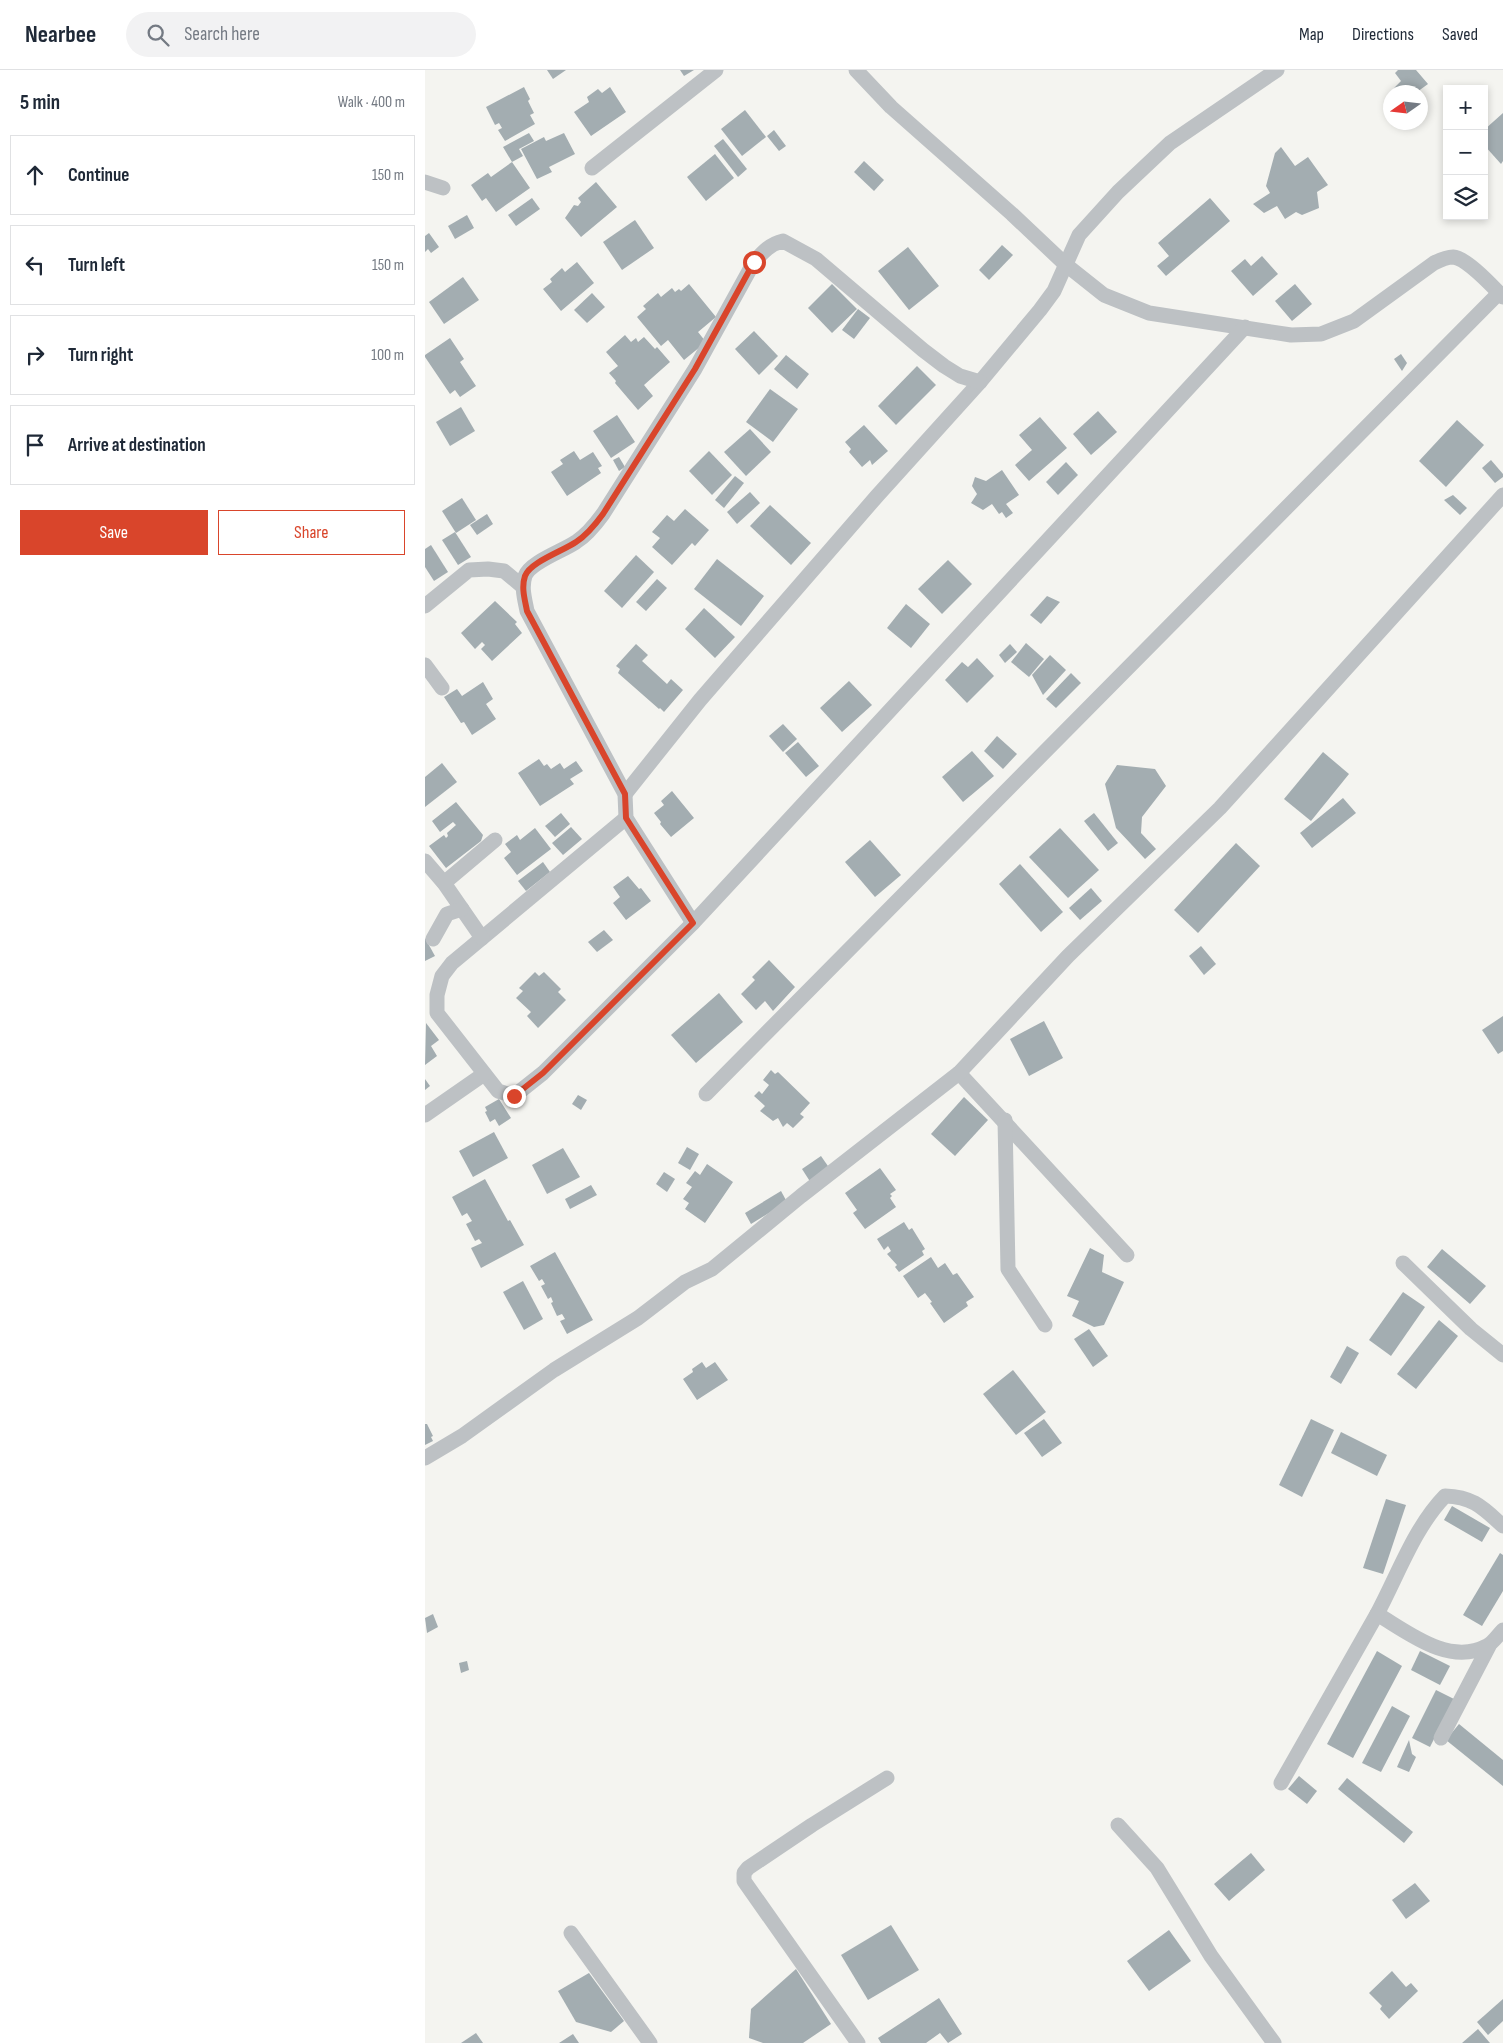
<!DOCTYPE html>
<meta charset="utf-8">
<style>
:root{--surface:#fff;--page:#f2f2f3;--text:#1f2937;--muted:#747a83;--line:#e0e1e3;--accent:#d9452b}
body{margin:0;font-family:"Sofia Sans Condensed",sans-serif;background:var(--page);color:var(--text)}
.controls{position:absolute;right:15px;top:15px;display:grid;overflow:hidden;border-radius:0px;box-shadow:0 2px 8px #0003}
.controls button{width:45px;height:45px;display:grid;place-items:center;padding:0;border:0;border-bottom:1px solid var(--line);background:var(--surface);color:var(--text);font:25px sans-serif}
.compass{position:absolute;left:958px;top:15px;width:45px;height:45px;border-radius:50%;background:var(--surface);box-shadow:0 2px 8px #0003;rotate:256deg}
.stop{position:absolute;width:15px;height:15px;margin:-11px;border:4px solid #d9452b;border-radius:50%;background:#fff}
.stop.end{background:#d9452b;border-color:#fff;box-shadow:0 1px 5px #0008}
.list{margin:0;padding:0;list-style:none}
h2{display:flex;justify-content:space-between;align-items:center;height:65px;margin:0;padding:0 20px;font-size:21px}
h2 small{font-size:16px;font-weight:400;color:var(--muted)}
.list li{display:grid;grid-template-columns:32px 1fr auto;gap:15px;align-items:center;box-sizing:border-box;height:80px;margin:0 10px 10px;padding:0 10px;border:1px solid var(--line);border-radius:0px}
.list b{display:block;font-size:19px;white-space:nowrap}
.list em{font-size:16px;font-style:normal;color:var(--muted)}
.actions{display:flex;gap:10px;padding:15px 20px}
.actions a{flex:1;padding:11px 0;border:1px solid var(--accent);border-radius:0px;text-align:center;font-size:18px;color:var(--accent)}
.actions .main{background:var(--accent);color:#fff}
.icon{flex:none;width:28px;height:28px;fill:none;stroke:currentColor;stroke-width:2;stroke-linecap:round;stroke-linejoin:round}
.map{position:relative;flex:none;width:1078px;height:1973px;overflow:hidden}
header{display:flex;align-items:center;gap:30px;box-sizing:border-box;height:70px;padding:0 25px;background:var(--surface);border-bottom:1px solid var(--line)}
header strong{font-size:24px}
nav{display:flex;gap:28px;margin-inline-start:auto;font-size:18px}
.search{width:350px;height:45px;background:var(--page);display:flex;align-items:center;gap:12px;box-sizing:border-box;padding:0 18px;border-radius:28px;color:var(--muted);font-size:19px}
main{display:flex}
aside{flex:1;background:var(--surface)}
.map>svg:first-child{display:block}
.building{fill:#a3adb1}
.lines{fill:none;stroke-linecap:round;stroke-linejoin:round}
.minor{stroke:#bdc1c4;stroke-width:15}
.route{stroke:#d9452b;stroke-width:6}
</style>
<header>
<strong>Nearbee</strong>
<div class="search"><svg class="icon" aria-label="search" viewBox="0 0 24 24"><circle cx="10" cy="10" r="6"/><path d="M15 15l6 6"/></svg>Search here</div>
<nav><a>Map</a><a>Directions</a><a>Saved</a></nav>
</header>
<main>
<aside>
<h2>5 min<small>Walk · 400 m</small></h2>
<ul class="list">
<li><svg class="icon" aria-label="ahead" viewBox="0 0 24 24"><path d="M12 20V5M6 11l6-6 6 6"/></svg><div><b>Continue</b></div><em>150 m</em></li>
<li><svg class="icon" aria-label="left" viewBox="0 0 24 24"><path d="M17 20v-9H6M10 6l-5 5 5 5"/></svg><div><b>Turn left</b></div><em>150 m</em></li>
<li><svg class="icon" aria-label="right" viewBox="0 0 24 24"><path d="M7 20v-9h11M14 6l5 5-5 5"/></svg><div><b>Turn right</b></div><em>100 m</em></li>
<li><svg class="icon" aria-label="arrive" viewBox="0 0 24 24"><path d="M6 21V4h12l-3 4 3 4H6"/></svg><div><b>Arrive at destination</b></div></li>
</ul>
<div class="actions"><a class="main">Save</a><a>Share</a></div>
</aside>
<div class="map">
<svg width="1078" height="1973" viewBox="0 0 1078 1973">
<rect width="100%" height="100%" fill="#f4f4f0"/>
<g class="building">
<polygon points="122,0 141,0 128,9"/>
<polygon points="255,0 269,0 259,6"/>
<polygon points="973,0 991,0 1003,14 992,22 973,22 969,18 976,11 970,3"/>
<polygon points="99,17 105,29 103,31 109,43 105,45 110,54 80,71 73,60 77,58 74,53 70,55 61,37"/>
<polygon points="185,17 201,42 166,66 149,42 164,32 162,27 173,19 177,23"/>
<polygon points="320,40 341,67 317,86 296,59"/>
<polygon points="1078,43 1078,91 1076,94 1059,75 1059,60"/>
<polygon points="349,60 361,76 354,81 342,66"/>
<polygon points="104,63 109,71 94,79 98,86 87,92 78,77"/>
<polygon points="139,63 150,84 124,97 127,102 112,109 96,79 119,67 121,71"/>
<polygon points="298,69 322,99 313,107 289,76"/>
<polygon points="856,77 870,96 883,87 903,115 892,122 894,138 877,145 871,142 860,149 852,136 839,143 828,134 845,123 841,116 850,83"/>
<polygon points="290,84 309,108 281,131 262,107"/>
<polygon points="439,91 459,110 449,121 429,102"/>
<polygon points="87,92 105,118 71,142 61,128 57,131 46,115 63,103 66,107"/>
<polygon points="171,112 192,137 156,167 140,148 149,135 153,136 156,132 153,128"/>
<polygon points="107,128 115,139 91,156 83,145"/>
<polygon points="785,128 805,151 741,206 732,196 744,186 733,173"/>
<polygon points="42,145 49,158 30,169 23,156"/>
<polygon points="210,150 229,178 197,200 178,172"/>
<polygon points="4,163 14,177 6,183 3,179 0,182 0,166"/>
<polygon points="577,175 588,185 564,210 554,200"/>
<polygon points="483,177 514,216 484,240 453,201"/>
<polygon points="837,186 853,204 828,226 806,201 820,189 826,196"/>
<polygon points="152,192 169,213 136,241 118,219 127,212 125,209 137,198 140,202"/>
<polygon points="38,207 54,230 19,254 4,232"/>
<polygon points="264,214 291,247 273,262 281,272 259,290 243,270 236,276 212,247 221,239 218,236 233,223 236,227 247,218 250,222 254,219 256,221"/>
<polygon points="407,214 432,239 407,263 383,238"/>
<polygon points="870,214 887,234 867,251 850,231"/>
<polygon points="167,223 180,237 162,253 149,240"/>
<polygon points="433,239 445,248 429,269 417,260"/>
<polygon points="329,261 353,286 334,305 310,279"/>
<polygon points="200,265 206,272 211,268 213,272 219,267 230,279 232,277 245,292 219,315 228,326 213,340 190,313 191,311 184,303 193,296 181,282"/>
<polygon points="25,268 39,289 35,292 51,316 35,327 30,320 25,324 0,287 0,285"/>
<polygon points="976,284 982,293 977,301 969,289"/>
<polygon points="361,285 384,304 372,319 349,299"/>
<polygon points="492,296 511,315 471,355 453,336"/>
<polygon points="345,319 373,339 348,372 321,352"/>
<polygon points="36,337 50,361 25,376 11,352"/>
<polygon points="673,341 692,362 666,385 648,364"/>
<polygon points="192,345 210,372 186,388 168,361"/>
<polygon points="615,347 642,378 604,411 590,395 607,380 594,365"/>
<polygon points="1032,350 1059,375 1021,417 994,391"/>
<polygon points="439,355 463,381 447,395 445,390 437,397 424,382 426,379 420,372"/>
<polygon points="325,359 346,382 321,406 299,382"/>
<polygon points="149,381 155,390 168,382 177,396 173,398 176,403 142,426 126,402 138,394 135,390"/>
<polygon points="284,381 307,405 287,425 264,401"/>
<polygon points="194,387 200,397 194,401 188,390"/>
<polygon points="1066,390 1078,404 1078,407 1070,413 1057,398"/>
<polygon points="641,392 653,405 633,425 621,412"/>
<polygon points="577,400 594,425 581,434 588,443 581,448 577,442 574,444 567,434 558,440 546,433 552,424 547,416 550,407 561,411"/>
<polygon points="310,406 319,413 299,438 290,430"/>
<polygon points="325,422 335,433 312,454 302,442"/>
<polygon points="1028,425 1042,438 1035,445 1019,430"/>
<polygon points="37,428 51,450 31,463 17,441"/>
<polygon points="345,435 386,473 366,495 325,456"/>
<polygon points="260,439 284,460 270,476 267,473 247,495 227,477 235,468 227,462 242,445 249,451"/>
<polygon points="62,444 68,454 52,465 45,455"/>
<polygon points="30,462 46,487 33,495 17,470"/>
<polygon points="6,475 23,502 9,511 0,497 0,479"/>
<polygon points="211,485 229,502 197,538 179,521"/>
<polygon points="292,489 339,526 316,556 269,519"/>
<polygon points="523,490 547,514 517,544 493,519"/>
<polygon points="232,509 242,518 221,541 211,532"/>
<polygon points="622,526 635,532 616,554 605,545"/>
<polygon points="70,531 92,552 90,554 97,563 67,591 56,579 60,575 57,572 50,579 36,563"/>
<polygon points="481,534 505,554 486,578 462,558"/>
<polygon points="279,538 310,567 290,588 260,559"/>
<polygon points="601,573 619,589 604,607 586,592"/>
<polygon points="211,574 223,585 217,591 242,614 246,609 258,620 239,642 235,638 234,639 193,603 195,599 191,596"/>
<polygon points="585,574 592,582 580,593 574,585"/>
<polygon points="625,585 641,600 618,625 607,605"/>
<polygon points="552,588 569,606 542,633 520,610 537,592 543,597"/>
<polygon points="646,603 656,613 631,638 621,629"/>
<polygon points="424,611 447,635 417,662 395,638"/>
<polygon points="58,612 68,629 61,634 71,649 47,665 39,652 36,653 19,627 32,619 37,626"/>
<polygon points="358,654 372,669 358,682 344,666"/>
<polygon points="572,666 592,684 578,699 559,681"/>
<polygon points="373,672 394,696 381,707 360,683"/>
<polygon points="547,681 569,706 538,732 517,707"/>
<polygon points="898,682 924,704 886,751 859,729"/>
<polygon points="114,689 119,696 122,694 126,699 135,693 139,699 151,691 158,701 145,709 149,714 115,736 93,703"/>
<polygon points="17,693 32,712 0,737 0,707"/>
<polygon points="692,695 730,699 741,716 717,747 716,763 731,779 720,789 691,758 680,714"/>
<polygon points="247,721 269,748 246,767 235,754 236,752 229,743 239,735 236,731"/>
<polygon points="918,728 931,743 887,778 875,763"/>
<polygon points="31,732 58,765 56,771 21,798 4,776 19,765 21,768 23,766 22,763 31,755 28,752 15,762 7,751"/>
<polygon points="136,743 145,754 130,767 120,756"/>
<polygon points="669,743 693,773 683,781 659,751"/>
<polygon points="146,757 157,769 138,785 127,773"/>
<polygon points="110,758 126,779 92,805 79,788 86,782 80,774 92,765 95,770"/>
<polygon points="635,758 674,800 643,828 604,787"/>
<polygon points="445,770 476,805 450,827 420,792"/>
<polygon points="811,773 835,796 773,863 749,840"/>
<polygon points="118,792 125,802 101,821 93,811"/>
<polygon points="595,794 638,842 616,862 574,814"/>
<polygon points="203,806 214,819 216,818 226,831 201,850 188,833 195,827 188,817"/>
<polygon points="666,818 677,831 655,850 644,838"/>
<polygon points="179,860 188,870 172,882 163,872"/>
<polygon points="0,868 10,886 0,891"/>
<polygon points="776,876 791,894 779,905 764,886"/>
<polygon points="344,890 370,917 348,941 340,931 331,940 316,924 330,910 327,907"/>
<polygon points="110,902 114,906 119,902 136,919 133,922 141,930 113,958 102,946 106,942 91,928 98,921 94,918"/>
<polygon points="294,923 318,952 271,993 246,965"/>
<polygon points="1078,946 1078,981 1073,984 1057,960"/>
<polygon points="619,951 638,988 604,1006 585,969"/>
<polygon points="1,953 14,970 6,976 12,986 0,995"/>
<polygon points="346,1000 350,1004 353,1002 385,1033 375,1044 379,1047 368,1058 362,1053 358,1057 353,1048 348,1051 335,1041 340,1036 329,1026 334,1021 337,1024 344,1015 338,1010"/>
<polygon points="0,1009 5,1016 0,1020"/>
<polygon points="153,1025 162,1030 156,1040 147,1034"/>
<polygon points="539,1027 563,1050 530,1086 506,1064"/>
<polygon points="74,1029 86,1048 74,1056 70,1049 65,1052 60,1042 62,1041 60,1037"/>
<polygon points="69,1062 83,1088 48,1107 34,1081"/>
<polygon points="262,1077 274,1084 265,1100 253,1093"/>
<polygon points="138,1078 155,1107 122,1124 107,1095"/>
<polygon points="396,1086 405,1099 386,1113 377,1099"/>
<polygon points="282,1094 308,1112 280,1153 260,1139 264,1133 258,1129 267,1117 261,1113 270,1101 275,1105"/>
<polygon points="455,1098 471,1120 465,1124 467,1126 465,1128 471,1137 440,1159 428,1143 432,1140 420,1123"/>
<polygon points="239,1102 250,1109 242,1122 231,1114"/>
<polygon points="60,1109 83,1151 85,1150 99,1175 56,1198 46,1178 57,1173 54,1169 50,1171 41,1154 47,1151 42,1143 37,1146 27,1127"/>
<polygon points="166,1115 172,1125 145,1139 140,1129"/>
<polygon points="356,1121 362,1132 326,1154 320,1143"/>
<polygon points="479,1152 484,1160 487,1158 500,1179 497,1181 499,1185 474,1202 470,1197 472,1195 462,1184 466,1181 463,1176 459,1180 452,1169"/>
<polygon points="665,1178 679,1185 677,1202 699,1212 679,1255 669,1257 647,1246 654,1231 642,1226"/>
<polygon points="1017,1179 1061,1216 1045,1234 1002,1197"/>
<polygon points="130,1182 168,1250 142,1264 135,1251 140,1249 137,1244 132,1246 126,1233 128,1232 126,1227 123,1229 116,1216 120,1214 117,1209 114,1211 105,1196"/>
<polygon points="506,1187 513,1198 520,1193 528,1205 532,1203 549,1227 541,1232 543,1236 519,1253 505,1233 507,1232 500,1223 493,1228 478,1206"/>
<polygon points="98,1211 118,1249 99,1260 78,1222"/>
<polygon points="978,1222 1000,1237 966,1286 944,1270"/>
<polygon points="1014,1250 1033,1266 991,1319 972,1304"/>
<polygon points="664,1259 683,1286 668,1297 649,1269"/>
<polygon points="922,1276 934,1283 916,1314 905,1307"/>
<polygon points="277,1292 281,1298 290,1292 303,1310 272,1330 258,1309 268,1302 267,1299"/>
<polygon points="588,1300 621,1342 591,1365 558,1324"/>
<polygon points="619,1349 637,1373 617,1387 599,1363"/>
<polygon points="886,1349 909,1360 877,1427 854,1415"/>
<polygon points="0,1354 2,1354 8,1366 6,1367 8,1371 0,1375"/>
<polygon points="916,1362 962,1385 952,1406 906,1383"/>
<polygon points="961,1429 981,1435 958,1504 938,1498"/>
<polygon points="1027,1436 1065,1458 1057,1472 1019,1450"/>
<polygon points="1075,1483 1078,1485 1078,1521 1057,1556 1038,1545"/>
<polygon points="8,1544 13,1557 2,1563 0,1548"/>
<polygon points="952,1581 977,1596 928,1688 902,1674"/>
<polygon points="995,1581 1025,1596 1015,1615 986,1600"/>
<polygon points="42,1591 44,1600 36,1603 34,1593"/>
<polygon points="1011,1620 1029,1629 1005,1677 987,1668"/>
<polygon points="967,1636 985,1646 956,1702 937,1693"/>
<polygon points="1034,1654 1078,1690 1078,1716 1021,1670"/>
<polygon points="984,1670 987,1684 991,1687 984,1702 972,1697"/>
<polygon points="874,1706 892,1721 882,1734 863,1719"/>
<polygon points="922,1708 988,1762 979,1773 913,1719"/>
<polygon points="826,1783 840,1800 804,1831 789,1814"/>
<polygon points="990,1813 1005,1831 981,1849 967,1830"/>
<polygon points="466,1855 494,1900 443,1930 416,1885"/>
<polygon points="744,1860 766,1891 724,1921 702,1891"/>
<polygon points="371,1899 406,1954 378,1973 338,1973 324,1968 326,1939"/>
<polygon points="967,1901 981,1917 986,1913 993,1921 964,1949 955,1939 957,1936 944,1923"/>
<polygon points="164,1903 199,1951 186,1962 151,1952 133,1921"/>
<polygon points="514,1928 537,1964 523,1973 515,1963 501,1973 456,1973 453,1968"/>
<polygon points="1078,1929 1078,1951 1063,1965 1052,1952"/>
<polygon points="1053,1959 1065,1973 1037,1973"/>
<polygon points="51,1963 58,1973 36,1973"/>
<polygon points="148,1964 154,1973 134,1973"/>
</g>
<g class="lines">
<g class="minor">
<path d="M431,0L466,37L587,144L640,194L679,225L724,243L866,265L896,264L929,251L1009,193C1015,190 1022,187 1028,187C1042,188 1068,217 1078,227"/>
<polyline points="167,98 291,0"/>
<polyline points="0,112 18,118"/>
<polyline points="0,536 44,500 63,499 79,501 97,516"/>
<polyline points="0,595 17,618"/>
<polyline points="200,724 275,630 452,426 555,312 615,240 629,221 654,165 693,122 745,73 852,0"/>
<polyline points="201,748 27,893 17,906 12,925 12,943 73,1021 89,1026 118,1003 268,853 820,257"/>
<polyline points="0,791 19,813 57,868"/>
<polyline points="19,813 70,770"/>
<path d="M268,853L201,748L200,724L102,541C100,530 96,518 100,506C105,492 138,481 151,472C162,465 170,455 178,444L270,299L329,192C338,182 345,174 358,171L391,189L498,280L519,296L535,306L555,312"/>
<polyline points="8,869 22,844 37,839"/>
<polyline points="534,1003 702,1185"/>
<polyline points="281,1024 1074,223"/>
<polyline points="0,1045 59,1004"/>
<polyline points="580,1050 583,1199 620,1255"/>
<polyline points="978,1193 1046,1259 1078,1285"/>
<polyline points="0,1388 37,1366 129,1300 213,1248 260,1212 287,1199 376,1126 534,1003 643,886 795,738 1078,425"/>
<path d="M1078,1456C1058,1438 1049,1427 1020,1426C989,1458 973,1505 952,1544C984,1563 1024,1596 1062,1576C1068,1573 1073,1565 1078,1560"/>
<polyline points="1016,1668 1064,1576"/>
<polyline points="856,1713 952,1544"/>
<polyline points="693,1755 732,1798 786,1886 849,1973"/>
<polyline points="146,1863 225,1973"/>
<polyline points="433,1973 319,1811 319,1803 323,1798 387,1755 462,1708"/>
</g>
</g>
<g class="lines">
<path class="route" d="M89,1026L118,1003L268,853L201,748L200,724L102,541C100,530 96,518 100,506C105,492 138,481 151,472C162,465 170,455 178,444L270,299L329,192"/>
</g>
</svg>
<div class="controls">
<button>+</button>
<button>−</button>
<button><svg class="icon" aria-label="layers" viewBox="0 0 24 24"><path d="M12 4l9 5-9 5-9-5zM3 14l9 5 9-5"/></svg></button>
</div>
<svg class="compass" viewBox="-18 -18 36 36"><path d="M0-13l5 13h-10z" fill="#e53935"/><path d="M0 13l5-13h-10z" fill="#747a83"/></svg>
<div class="stop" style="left:329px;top:192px"></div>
<div class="stop end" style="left:89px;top:1026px"></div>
</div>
</main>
